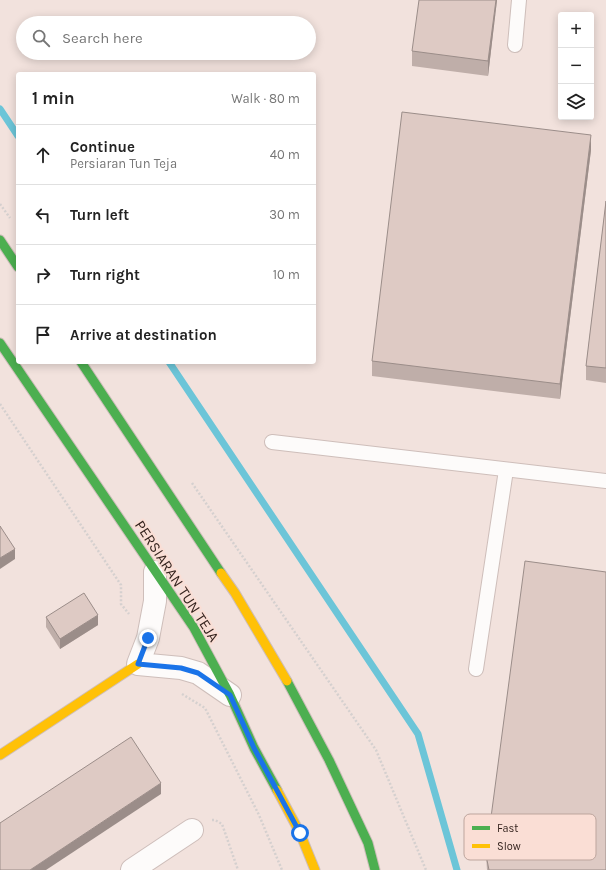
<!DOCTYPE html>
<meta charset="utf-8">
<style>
:root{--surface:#fff;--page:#f2f2f2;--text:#222;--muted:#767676;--line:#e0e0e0}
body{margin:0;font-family:Karla,sans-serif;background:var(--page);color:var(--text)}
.controls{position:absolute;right:12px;top:12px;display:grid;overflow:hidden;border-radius:4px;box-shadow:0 2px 10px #0003}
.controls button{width:36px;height:36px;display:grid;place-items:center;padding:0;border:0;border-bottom:1px solid var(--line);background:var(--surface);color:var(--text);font:20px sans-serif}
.stop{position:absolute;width:12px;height:12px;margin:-9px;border:3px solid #1a73e8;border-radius:50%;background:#fff}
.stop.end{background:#1a73e8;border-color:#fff;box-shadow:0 1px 4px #0008}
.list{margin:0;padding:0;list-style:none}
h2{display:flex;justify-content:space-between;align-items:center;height:52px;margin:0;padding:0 16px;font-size:17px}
h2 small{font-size:13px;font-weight:400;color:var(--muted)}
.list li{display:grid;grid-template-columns:26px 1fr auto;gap:12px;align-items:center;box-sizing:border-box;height:60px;padding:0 16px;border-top:1px solid var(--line)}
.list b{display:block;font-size:15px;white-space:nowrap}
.list p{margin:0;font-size:13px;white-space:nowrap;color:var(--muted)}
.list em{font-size:13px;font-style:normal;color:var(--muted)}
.icon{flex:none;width:22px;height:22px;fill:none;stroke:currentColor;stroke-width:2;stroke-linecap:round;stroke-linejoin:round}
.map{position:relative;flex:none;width:606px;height:870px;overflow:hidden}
.search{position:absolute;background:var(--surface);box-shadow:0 2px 10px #0003;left:16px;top:16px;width:300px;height:44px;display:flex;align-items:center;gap:10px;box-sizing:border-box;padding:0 14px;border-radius:22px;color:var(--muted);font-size:15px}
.panel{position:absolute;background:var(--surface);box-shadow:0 2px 10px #0003;left:16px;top:72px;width:300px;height:292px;border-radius:4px}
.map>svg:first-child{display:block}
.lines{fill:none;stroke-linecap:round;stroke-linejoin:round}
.stream{stroke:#6cc5d8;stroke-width:7}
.lane-casing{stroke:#cebeba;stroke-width:16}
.street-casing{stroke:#cebeba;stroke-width:24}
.fast-casing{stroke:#cebeba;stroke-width:11}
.slow-casing{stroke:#cebeba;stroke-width:11}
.path{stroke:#d5d0cf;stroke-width:2.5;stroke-dasharray:2 2;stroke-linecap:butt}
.lane{stroke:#fdfbfa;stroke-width:14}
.street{stroke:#fdfbfa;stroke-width:22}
.fast{stroke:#4caf50;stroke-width:9}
.slow{stroke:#ffc107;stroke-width:9}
.wall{fill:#bfaea9}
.shaded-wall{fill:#9b8d89}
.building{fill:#decac4;stroke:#9b8d89}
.route{stroke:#1a73e8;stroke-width:5}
.labels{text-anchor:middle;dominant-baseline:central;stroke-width:4;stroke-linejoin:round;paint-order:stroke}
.street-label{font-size:15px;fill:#301f1a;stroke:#faded5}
.key{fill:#faded5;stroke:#bda59d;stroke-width:1}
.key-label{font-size:11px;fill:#301f1a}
</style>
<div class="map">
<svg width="606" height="870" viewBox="0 0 606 870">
<rect width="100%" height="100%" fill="#f2e2dd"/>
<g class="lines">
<g class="stream">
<polyline points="0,109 18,136"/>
<polyline points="169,362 418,734 457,870"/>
</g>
<defs>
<g id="lane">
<polyline points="515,45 519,0"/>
<polyline points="272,442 606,481"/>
<polyline points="476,669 506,470"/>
</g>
<g id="street">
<polyline points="155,572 155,601 148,638 138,664 181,668 198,673 230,695"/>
<polyline points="132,870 192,830"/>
</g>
<g id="fast">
<polyline points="0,240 18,267"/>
<polyline points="0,343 194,628 230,695 254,748 277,790"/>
<polyline points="81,362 221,573"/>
<polyline points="287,681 329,760 368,843 375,870"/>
</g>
<g id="slow">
<polyline points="221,573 235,593 287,681"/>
<polyline points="0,755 138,664"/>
<polyline points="277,790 300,833 315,870"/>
</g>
</defs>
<use href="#lane" class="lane-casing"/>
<use href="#street" class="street-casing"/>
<use href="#fast" class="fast-casing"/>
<use href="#slow" class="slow-casing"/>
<g class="path">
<polyline points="0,204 10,218"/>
<polyline points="0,404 121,585 121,604 129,614"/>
<polyline points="192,483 376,750 426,870"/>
<polyline points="182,694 205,708 259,815 282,870"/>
<polyline points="212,820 215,820 222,824 238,870"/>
</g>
<use href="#lane" class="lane"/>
<use href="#street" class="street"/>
<use href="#fast" class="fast"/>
<use href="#slow" class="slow"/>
</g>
<g class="wall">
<polygon points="497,0 488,76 412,66 412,51"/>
<polygon points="591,150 560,399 372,376 372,361"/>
<polygon points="606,201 606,383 586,380 586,366"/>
<polygon points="46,617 98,625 60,649 46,627"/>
<polygon points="486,855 606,870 487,870"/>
</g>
<g class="shaded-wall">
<polygon points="496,0 497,0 488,76 488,61"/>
<polygon points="591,135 591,150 560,399 560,384"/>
<polygon points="15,549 15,559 0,569 0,558"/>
<polygon points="98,615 98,625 60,649 60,639"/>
<polygon points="161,783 161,794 46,870 30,870"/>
</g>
<g class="building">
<polygon points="419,0 496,0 488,61 412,51"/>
<polygon points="402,112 591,135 560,384 372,361"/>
<polygon points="606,201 606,368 586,366"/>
<polygon points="0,526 15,549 0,558"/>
<polygon points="525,561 606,572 606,870 489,870 486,855"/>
<polygon points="84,593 98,615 60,639 46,617"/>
<polygon points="131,737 161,783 30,870 0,870 0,823"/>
</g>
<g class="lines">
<polyline class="route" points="148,638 138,664 181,668 198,673 230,695 254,748 300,833"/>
</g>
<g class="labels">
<g class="street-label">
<text transform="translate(177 581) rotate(57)">PERSIARAN TUN TEJA</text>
</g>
</g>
<rect x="464" y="814" width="132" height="46" rx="6" class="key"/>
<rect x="472" y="826" width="18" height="4" fill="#4caf50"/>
<rect x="472" y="844" width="18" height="4" fill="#ffc107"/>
<g class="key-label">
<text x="497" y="832">Fast</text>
<text x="497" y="850">Slow</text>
</g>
</svg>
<div class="controls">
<button>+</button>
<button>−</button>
<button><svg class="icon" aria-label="layers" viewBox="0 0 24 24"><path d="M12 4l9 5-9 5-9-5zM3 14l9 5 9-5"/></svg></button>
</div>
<div class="stop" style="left:300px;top:833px"></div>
<div class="stop end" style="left:148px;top:638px"></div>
<div class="search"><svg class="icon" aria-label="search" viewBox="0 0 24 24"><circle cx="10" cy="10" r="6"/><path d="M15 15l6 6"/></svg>Search here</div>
<section class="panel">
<h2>1 min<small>Walk · 80 m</small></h2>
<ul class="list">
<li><svg class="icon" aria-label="ahead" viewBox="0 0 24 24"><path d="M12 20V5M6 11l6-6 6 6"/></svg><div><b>Continue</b><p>Persiaran Tun Teja</p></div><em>40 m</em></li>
<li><svg class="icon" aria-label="left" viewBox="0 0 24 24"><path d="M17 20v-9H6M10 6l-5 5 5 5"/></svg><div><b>Turn left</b></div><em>30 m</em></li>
<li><svg class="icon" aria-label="right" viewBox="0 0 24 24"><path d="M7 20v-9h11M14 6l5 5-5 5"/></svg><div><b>Turn right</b></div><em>10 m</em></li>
<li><svg class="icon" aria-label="arrive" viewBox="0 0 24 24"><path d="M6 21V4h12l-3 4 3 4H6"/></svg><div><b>Arrive at destination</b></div></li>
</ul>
</section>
</div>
